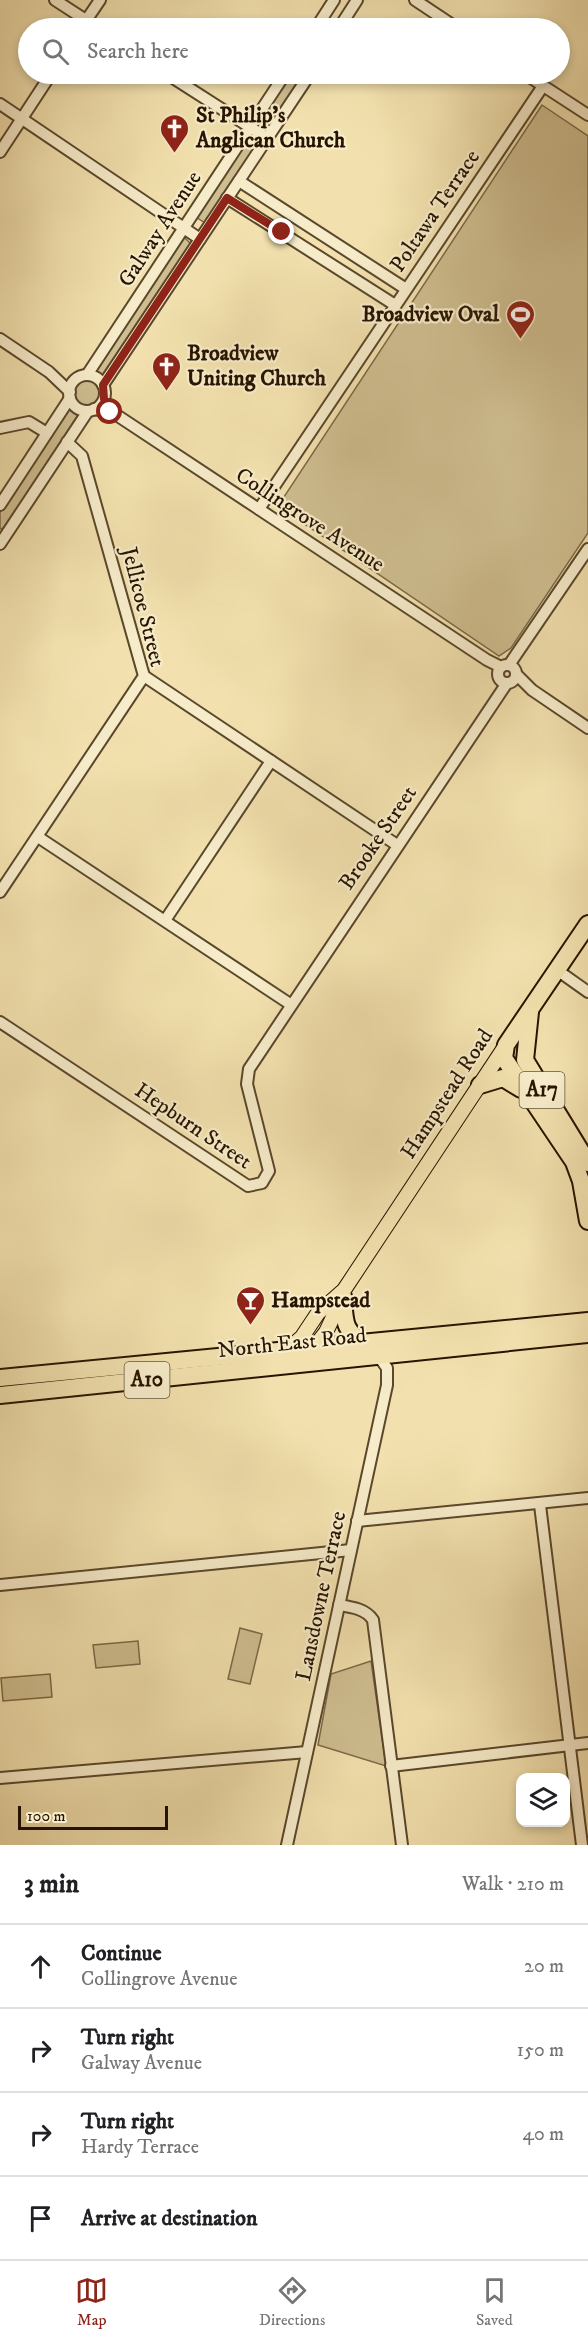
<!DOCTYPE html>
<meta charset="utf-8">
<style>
:root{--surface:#fff;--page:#f2f2f2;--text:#202124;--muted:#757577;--line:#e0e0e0;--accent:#8f2418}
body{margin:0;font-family:"IM FELL DW Pica",serif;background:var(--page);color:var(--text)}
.controls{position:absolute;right:18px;bottom:18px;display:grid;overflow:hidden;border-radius:12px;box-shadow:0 3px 9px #0003}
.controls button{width:54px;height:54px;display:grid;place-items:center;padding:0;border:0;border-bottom:2px solid var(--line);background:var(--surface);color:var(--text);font:30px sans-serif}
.scale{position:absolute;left:18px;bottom:15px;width:150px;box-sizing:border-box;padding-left:6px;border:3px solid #271400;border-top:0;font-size:16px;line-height:21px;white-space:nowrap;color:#271400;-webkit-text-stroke:4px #f7ecca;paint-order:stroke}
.stop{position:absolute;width:18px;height:18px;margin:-14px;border:4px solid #8f2418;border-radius:50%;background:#fff}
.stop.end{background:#8f2418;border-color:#fff;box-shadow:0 2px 6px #0008}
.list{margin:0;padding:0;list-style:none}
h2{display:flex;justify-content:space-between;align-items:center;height:78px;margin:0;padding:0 24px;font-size:26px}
h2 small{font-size:20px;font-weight:400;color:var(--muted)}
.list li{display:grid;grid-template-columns:39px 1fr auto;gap:18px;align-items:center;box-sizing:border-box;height:84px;padding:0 24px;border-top:2px solid var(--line)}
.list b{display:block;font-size:22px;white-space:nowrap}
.list p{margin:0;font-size:20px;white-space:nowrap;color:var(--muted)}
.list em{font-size:20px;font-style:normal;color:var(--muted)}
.icon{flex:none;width:33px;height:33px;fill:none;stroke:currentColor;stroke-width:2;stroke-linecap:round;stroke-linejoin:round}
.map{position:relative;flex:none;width:588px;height:1845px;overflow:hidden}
.search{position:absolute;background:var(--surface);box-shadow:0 3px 9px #0003;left:18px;right:18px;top:18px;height:66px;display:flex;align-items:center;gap:15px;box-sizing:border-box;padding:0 21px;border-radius:33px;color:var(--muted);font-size:22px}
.sheet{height:414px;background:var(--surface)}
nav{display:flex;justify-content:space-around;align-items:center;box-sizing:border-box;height:84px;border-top:2px solid var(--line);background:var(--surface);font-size:16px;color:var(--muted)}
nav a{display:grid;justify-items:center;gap:3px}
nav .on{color:var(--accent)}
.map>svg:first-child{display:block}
.green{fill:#cfbe90;stroke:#7b6948;stroke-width:1.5}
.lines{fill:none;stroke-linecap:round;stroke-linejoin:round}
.minor-casing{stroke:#5a472c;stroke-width:14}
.major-casing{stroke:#271400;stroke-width:16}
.highway-casing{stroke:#271400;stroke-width:20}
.minor{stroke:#f7ecca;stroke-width:10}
.major{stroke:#f2e1ae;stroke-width:14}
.highway{stroke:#f2e1ae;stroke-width:16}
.route{stroke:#8f2418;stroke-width:8}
.labels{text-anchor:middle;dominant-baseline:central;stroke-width:4.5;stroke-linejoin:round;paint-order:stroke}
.shield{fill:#f7ecca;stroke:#65553d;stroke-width:1.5}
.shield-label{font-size:21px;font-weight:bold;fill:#271400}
.poi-label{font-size:22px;font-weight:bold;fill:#271400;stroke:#f7ecca;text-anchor:start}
.street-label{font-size:22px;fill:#271400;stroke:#f7ecca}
</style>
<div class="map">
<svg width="588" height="1845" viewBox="0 0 588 1845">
<rect width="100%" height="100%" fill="#f2e1ae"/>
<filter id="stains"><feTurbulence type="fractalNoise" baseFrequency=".00333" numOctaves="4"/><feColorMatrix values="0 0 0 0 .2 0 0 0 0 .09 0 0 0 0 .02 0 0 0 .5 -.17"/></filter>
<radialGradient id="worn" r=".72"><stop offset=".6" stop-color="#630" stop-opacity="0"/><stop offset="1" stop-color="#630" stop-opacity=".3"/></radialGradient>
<g class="green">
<polygon points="289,74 305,74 271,124 261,119"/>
<polygon points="542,105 588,136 588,533 511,648 499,656 278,506"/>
<polygon points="249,138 257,147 205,223 196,217"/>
<polygon points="184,237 191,244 104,377 93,371"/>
<circle cx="87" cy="393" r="13"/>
<polygon points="67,408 78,415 4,528 0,529 0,509"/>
<polygon points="240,1628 262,1634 250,1684 228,1679"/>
<polygon points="138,1641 140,1664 96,1668 93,1645"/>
<polygon points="371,1661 386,1766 318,1745 331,1674"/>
<polygon points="50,1674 52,1697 3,1701 1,1678"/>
</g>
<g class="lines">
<defs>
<g id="minor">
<polyline points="55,0 98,28"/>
<polyline points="415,0 457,28"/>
<polyline points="81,28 100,0"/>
<polyline points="316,28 334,0"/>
<polyline points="339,28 357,0"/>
<polyline points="167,74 267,138"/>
<polyline points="525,74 588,115"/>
<polyline points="0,104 200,239"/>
<polyline points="0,152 51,74"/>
<polyline points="239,181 406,289"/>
<polyline points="227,198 395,305"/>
<polyline points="0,339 49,372 70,392"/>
<polyline points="87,375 285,74"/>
<circle cx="87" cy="393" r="18"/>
<polyline points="103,385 310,74"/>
<polyline points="94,409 112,412 487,660 501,667"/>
<polyline points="0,428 29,422 47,433"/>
<polyline points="0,505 70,398"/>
<polyline points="259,509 543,86"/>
<polyline points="0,544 88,411"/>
<polyline points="509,665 588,549"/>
<circle cx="507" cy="674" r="9"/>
<polyline points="516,674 532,690 588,728"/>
<polyline points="144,676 397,845"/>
<polyline points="38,837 290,1004"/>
<polyline points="0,892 144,676 82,456 67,442"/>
<polyline points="166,919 271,761"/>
<polyline points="557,970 588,992"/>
<polyline points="0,1022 248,1186 262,1183 269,1171 247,1084 249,1069 507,683"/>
<polyline points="540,1505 582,1845"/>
<polyline points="357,1521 588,1498"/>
<polyline points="0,1585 351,1550"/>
<path d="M339,1605C352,1607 366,1609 373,1620L402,1845"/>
<polyline points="391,1766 588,1743"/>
<polyline points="0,1778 307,1752"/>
<polyline points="287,1845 387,1385 387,1368 379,1357"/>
</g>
<g id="major">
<polyline points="315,1346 326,1332 343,1296"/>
<polyline points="287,1350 302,1337 318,1313 344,1290 506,1045"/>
</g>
<g id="highway">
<polyline points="588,924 506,1045 504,1058 574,1162 581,1181 588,1221"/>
<polyline points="530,1012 525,1060 588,1163"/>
<polyline points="480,1085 503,1078 521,1089"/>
<path d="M343,1296C345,1319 342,1330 364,1343"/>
<polyline points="0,1378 588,1321"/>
<polyline points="0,1395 588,1334"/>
</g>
</defs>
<use href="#minor" class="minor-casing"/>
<use href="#major" class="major-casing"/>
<use href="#highway" class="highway-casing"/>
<use href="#minor" class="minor"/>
<use href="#major" class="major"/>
<use href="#highway" class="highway"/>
</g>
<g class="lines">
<polyline class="route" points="110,412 112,412 104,399 103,385 227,198 282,232"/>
</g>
<defs>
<symbol id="church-pin" viewBox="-11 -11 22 30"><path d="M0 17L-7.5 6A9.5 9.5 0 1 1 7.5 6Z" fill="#8f2418" stroke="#f7ecca"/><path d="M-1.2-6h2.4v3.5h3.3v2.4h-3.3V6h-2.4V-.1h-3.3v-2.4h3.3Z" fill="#fff"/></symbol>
<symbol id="stadium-pin" viewBox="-11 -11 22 30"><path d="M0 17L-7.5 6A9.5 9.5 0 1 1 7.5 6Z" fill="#8f2418" stroke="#f7ecca"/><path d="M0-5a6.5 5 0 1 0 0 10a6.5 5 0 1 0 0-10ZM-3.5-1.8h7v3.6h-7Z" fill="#fff"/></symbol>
<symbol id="bar-pin" viewBox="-11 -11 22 30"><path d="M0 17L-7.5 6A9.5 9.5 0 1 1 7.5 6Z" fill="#8f2418" stroke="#f7ecca"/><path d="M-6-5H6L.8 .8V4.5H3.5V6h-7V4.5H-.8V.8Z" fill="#fff"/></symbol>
</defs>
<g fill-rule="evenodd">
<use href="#church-pin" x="158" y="112" width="33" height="45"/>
<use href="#stadium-pin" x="504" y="298" width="33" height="45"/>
<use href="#church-pin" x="150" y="350" width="33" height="45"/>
<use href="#bar-pin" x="234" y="1284" width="33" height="45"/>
</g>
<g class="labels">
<g class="shield">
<rect x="519.5" y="1072" width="45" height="36" rx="4.5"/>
<rect x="124.5" y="1362" width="45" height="36" rx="4.5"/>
</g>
<g class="shield-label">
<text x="542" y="1090">A17</text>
<text x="147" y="1380">A10</text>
</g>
<g class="poi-label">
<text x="196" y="115">St Philip's<tspan x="196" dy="25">Anglican Church</tspan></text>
<text x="499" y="314" text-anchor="end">Broadview Oval</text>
<text x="187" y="353">Broadview<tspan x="187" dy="25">Uniting Church</tspan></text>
<text x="271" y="1300">Hampstead</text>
</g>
<g class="street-label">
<text transform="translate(435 211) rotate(-56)">Poltawa Terrace</text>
<text transform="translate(160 229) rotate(-57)">Galway Avenue</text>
<text transform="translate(310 520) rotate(33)">Collingrove Avenue</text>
<text transform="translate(143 607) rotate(76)">Jellicoe Street</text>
<text transform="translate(378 838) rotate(-56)">Brooke Street</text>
<text transform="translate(447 1094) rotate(-57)">Hampstead Road</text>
<text transform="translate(193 1126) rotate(34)">Hepburn Street</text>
<text transform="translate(292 1343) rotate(-6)">North East Road</text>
<text transform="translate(321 1596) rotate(-78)">Lansdowne Terrace</text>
</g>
</g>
<rect width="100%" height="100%" filter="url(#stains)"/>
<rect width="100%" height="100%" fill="url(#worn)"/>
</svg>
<div class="controls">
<button><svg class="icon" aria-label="layers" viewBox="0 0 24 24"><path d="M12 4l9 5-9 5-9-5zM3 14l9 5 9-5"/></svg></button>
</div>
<div class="scale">100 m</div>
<div class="stop" style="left:110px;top:412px"></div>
<div class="stop end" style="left:282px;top:232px"></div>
<div class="search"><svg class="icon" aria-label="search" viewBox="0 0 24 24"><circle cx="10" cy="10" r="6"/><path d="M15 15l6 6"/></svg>Search here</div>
</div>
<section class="sheet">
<h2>3 min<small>Walk · 210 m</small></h2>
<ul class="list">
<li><svg class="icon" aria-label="ahead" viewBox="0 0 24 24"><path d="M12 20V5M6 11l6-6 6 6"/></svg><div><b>Continue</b><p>Collingrove Avenue</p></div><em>20 m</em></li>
<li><svg class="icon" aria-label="right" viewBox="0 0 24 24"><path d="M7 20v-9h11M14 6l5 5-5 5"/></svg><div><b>Turn right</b><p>Galway Avenue</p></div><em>150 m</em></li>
<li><svg class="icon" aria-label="right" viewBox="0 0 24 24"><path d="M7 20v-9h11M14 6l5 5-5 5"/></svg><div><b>Turn right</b><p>Hardy Terrace</p></div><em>40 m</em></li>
<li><svg class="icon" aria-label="arrive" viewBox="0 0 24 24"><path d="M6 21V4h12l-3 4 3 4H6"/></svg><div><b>Arrive at destination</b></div></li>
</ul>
</section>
<nav>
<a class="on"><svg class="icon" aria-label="map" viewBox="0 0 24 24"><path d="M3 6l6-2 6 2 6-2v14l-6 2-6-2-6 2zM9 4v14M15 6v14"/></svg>Map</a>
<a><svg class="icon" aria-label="directions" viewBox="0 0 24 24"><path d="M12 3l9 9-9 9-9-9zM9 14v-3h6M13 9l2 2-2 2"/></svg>Directions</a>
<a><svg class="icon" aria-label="saved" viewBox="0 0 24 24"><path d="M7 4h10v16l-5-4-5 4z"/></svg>Saved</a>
</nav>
